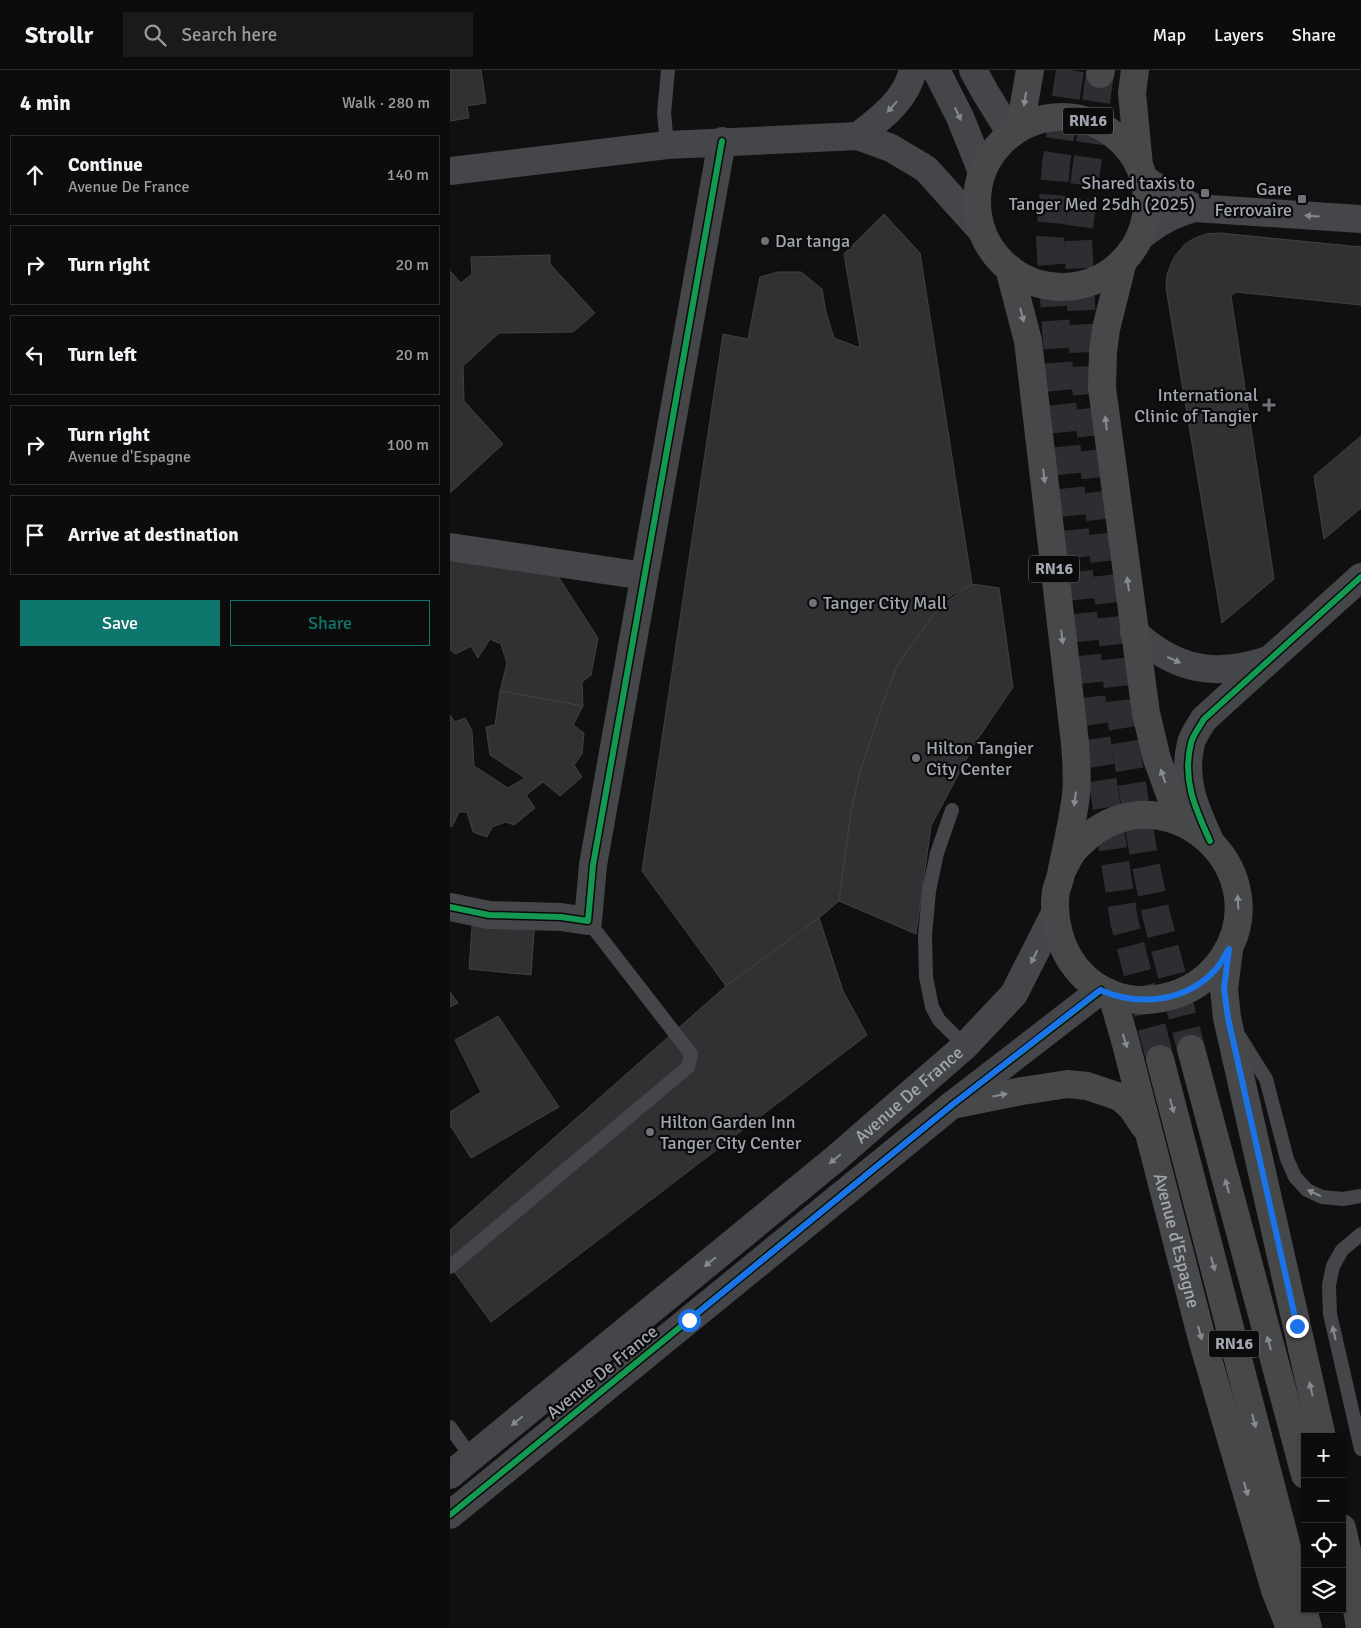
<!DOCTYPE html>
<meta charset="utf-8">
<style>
:root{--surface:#0c0c0d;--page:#1a1a1b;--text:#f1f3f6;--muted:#9a9b9d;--line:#2c2c2e;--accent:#0f766e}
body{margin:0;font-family:Signika,sans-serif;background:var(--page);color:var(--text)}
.controls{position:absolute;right:15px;bottom:15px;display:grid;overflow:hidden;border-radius:0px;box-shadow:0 1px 4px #0004}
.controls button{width:45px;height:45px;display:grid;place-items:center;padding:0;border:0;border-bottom:1px solid var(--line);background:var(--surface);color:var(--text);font:25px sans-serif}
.stop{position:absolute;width:15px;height:15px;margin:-11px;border:4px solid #1a73e8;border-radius:50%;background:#fff}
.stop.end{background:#1a73e8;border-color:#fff;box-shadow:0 1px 5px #0008}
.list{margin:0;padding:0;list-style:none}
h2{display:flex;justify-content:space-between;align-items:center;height:65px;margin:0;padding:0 20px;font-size:21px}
h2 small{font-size:16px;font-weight:400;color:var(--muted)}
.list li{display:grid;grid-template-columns:32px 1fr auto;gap:15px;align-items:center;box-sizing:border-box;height:80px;margin:0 10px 10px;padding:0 10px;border:1px solid var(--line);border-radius:0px}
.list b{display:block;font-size:19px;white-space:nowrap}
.list p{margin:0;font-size:16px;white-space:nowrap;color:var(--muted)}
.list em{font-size:16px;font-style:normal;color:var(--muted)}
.actions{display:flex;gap:10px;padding:15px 20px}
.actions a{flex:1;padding:11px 0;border:1px solid var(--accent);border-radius:0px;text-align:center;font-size:18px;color:var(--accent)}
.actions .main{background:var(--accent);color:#fff}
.icon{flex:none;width:28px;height:28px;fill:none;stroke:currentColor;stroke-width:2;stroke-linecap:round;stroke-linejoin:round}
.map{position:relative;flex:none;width:911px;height:1558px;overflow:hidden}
header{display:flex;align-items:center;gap:30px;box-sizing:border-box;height:70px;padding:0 25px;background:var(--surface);border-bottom:1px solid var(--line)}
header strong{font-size:24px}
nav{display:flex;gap:28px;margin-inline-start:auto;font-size:18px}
.search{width:350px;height:45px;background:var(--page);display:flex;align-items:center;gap:12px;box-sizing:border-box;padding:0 18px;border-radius:0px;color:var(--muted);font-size:19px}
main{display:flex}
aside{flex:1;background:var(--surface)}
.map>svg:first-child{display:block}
.building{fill:#313133;stroke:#404144}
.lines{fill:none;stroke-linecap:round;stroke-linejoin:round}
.primary-tunnel{stroke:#2d2e31;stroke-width:28;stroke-dasharray:28 14;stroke-linecap:butt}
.service{stroke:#444649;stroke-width:14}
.minor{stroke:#444649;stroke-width:28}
.tertiary{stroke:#444649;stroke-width:28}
.primary{stroke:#47484a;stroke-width:28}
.cycleway-casing{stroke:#0b0b0c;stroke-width:9}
.cycleway{stroke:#139951;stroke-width:6}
.oneway{fill:#878a91}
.oneway2{fill:#868991}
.route{stroke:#1a73e8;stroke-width:6}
.poi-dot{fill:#6f7278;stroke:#0b0b0c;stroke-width:2}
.labels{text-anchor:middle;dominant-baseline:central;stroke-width:4.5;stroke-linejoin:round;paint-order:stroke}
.shield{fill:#0b0b0c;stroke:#75787f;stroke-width:1}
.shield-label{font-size:16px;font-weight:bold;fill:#a2a6b0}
.poi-label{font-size:18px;fill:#a2a6b0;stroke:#0b0b0c;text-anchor:start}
.street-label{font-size:18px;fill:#a2a6b0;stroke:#0b0b0c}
</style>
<header>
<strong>Strollr</strong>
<div class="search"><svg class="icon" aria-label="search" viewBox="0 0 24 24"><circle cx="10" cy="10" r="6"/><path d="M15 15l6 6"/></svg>Search here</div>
<nav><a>Map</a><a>Layers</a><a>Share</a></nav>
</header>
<main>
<aside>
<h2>4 min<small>Walk · 280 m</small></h2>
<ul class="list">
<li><svg class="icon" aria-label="ahead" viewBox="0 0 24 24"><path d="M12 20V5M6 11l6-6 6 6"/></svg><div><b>Continue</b><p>Avenue De France</p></div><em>140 m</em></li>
<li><svg class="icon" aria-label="right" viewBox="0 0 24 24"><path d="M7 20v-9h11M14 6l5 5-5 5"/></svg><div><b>Turn right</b></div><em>20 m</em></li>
<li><svg class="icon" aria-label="left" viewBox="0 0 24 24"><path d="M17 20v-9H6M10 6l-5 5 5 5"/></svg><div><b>Turn left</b></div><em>20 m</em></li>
<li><svg class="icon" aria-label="right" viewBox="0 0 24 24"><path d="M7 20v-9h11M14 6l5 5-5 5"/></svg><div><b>Turn right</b><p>Avenue d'Espagne</p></div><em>100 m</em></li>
<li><svg class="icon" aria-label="arrive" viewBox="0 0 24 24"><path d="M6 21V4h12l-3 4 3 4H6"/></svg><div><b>Arrive at destination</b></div></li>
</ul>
<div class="actions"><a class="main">Save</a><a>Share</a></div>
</aside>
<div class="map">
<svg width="911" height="1558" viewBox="0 0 911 1558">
<rect width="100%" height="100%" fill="#101011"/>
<g class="building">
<polygon points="0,0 31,0 36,33 17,36 19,48 0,51"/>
<polygon points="434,144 470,183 522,514 495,529 448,594 432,635 410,702 401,742 389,831 369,848 276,916 192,801 273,264 298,269 310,207 328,202 351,202 372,219 376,242 384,268 410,278 394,184"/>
<polygon points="770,163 911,177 911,235 786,222 781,226 824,509 772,553 716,218 717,205 721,194 725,186 735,174 743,169 756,164"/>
<polygon points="100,185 100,194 145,243 123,262 49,263 13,296 14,331 53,374 0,423 0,201 11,213 22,204 21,187"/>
<polygon points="911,366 911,438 874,469 864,406"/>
<polygon points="0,473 102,497 148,568 141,605 132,612 133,636 50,621 57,593 51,574 40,569 28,588 21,576 6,584 0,580"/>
<polygon points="522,514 549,518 563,617 525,673 481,756 466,864 389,831 401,742 410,702 432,635 448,594 490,536"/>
<polygon points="50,621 133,636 123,655 134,663 132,684 124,695 132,707 110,726 93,712 76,725 85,738 64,755 56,752 42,757 37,767 23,762 17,742 9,742 2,757 0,756 0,645 5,652 15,648 22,661 24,696 58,718 75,708 40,685 36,657 45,655"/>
<polygon points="23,844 85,849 81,905 19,899"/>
<polygon points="369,848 393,921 417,965 41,1252 0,1196 0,1160 276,916"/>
<polygon points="0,922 8,933 0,937"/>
<polygon points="48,946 109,1037 21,1088 0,1055 0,1042 31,1022 5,970"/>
</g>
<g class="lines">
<g class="primary-tunnel">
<polyline points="620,0 606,94 600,170 609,301 644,653 674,851 710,989"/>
<polyline points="650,4 636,101 628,167 634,298 671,647 694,787 706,844 741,979"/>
</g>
<g class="service">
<polyline points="217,75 214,43 218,0"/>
<polyline points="502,740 487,783 479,821 475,866 476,907 482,937 489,950 515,976"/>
<polyline points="789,966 816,1009 837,1089 845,1107 857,1120 872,1127 893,1129 911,1126"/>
<polyline points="911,1164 892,1180 883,1196 879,1215 880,1244 911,1379"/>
<polyline points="0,1197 238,997 241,984 138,851"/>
<polyline points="0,1357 22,1388"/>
</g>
<g class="minor">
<polyline points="0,101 217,75 408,66 441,78 476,99 532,161"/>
<polyline points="696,110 712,121 745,138"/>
<path d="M691,166C709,152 723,144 745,138L911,149"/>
<polyline points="0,477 194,506"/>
<path d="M684,562C725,600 765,608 818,590"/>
<path d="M760,771C745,738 732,710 741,673C743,665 750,656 754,649L911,507"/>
<polyline points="0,837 39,845 111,847 138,851 143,795 272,71"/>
<path id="s1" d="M0,1405L385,1089L515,976L564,924L605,843"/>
<polyline points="0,1445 502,1035 651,920"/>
</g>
<g class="tertiary">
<polyline points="486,0 510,47 532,102"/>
<polyline points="523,0 535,22 561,64"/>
<path d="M408,66C431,48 456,30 463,0"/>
</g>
<g class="primary">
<polyline points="685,0 682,23 689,96"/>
<polyline points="650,4 651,0"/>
<circle cx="612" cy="132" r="85"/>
<polyline points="570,57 580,0"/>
<polyline points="673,191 656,259 653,282 652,318 696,643 707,689 730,752"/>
<path d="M559,198L578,271L625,673C626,690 628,708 626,725C623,750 617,775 612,799C611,807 608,814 606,821C602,848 610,879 627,899C647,924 681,935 712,928C738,923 758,910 773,888C828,805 727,705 645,761C636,768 627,775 621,784C618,789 615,795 612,801"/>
<polyline points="779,880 774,919 777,948 872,1367"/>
<path id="s2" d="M662,925L676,974L752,1269L825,1520L840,1558"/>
<polyline points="741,979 855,1405"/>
<polyline points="710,989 858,1558"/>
<polyline points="502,1035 572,1021 618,1014 637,1016 670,1027 682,1038 694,1056"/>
<polyline points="892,1458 899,1489 910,1558"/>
</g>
<defs>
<g id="cycleway">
<path d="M760,771C745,738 732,710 741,673C743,665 750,656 754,649L911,507"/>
<polyline points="0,837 39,845 111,847 138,851 143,795 272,71"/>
<polyline points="0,1445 502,1035 651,920"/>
</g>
</defs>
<use href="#cycleway" class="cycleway-casing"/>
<use href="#cycleway" class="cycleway"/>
</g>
<defs><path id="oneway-solid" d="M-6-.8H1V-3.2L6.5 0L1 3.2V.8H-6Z" transform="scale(1.25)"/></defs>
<g class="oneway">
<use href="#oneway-solid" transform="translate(575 29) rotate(99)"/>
<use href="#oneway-solid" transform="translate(572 245) rotate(76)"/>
<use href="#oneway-solid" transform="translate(656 353) rotate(-97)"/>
<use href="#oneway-solid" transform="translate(594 406) rotate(83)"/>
<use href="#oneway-solid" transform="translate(678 514) rotate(-98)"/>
<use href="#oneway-solid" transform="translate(612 567) rotate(83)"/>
<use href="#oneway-solid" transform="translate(713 706) rotate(-110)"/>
<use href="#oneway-solid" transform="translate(625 729) rotate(98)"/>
<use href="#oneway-solid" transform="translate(788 832) rotate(-93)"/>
<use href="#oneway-solid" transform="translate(675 971) rotate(73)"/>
<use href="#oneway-solid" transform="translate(550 1025) rotate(-11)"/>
<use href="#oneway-solid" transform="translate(722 1036) rotate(75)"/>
<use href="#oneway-solid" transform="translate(777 1116) rotate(-105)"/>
<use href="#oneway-solid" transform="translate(763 1194) rotate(75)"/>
<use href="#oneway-solid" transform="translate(750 1263) rotate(75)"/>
<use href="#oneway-solid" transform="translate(819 1273) rotate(-105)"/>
<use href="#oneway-solid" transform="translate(861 1319) rotate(-103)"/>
<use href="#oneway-solid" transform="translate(804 1351) rotate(75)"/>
<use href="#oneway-solid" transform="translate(796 1419) rotate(74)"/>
</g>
<g class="oneway2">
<use href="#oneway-solid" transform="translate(442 37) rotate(132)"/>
<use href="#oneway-solid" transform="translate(508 44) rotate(65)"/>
<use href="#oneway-solid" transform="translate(862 146) rotate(-176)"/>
<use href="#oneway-solid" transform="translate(724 590) rotate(24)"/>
<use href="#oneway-solid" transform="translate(584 887) rotate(117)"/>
<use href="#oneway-solid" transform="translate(385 1089) rotate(140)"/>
<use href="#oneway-solid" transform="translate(864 1123) rotate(-155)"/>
<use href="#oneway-solid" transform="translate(260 1192) rotate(141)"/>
<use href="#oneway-solid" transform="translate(884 1263) rotate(-103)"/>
<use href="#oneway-solid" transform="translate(67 1351) rotate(141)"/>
</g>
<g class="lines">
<path class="route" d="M239,1250L502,1035L650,920C689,937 737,932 766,899C771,893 775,885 779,879L774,919L778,948L847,1256"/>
</g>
<g class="poi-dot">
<rect x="750" y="118" width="10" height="10" rx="2.5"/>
<rect x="847" y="124" width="10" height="10" rx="2.5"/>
<circle cx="315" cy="171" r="5"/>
<path d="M816.5 327.5h5v5h5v5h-5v5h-5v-5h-5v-5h5z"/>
<circle cx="363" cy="533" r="5"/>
<circle cx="466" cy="688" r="5"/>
<circle cx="200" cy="1062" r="5"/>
</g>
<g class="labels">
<g class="shield">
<rect x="613" y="37.5" width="50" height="27" rx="4"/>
<rect x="579" y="485.5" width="50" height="27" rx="4"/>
<rect x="759" y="1260.5" width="50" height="27" rx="4"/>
</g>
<g class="shield-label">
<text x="638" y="51">RN16</text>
<text x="604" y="499">RN16</text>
<text x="784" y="1274">RN16</text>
</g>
<g class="poi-label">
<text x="745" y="113" text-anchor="end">Shared taxis to<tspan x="745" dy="21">Tanger Med 25dh (2025)</tspan></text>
<text x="842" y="119" text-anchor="end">Gare<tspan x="842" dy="21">Ferrovaire</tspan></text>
<text x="325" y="171">Dar tanga</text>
<text x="808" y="325" text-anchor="end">International<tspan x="808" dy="21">Clinic of Tangier</tspan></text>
<text x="373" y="533">Tanger City Mall</text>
<text x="476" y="678">Hilton Tangier<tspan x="476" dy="21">City Center</tspan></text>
<text x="210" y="1052">Hilton Garden Inn<tspan x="210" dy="21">Tanger City Center</tspan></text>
</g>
<g class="street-label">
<text stroke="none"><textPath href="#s1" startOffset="596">Avenue De France</textPath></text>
<text stroke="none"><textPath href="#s2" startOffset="254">Avenue d'Espagne</textPath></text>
<text transform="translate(152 1302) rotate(-39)">Avenue De France</text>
</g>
</g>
</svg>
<div class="controls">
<button>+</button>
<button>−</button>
<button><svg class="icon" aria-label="locate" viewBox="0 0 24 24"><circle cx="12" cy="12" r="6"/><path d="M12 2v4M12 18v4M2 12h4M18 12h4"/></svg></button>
<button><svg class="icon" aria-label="layers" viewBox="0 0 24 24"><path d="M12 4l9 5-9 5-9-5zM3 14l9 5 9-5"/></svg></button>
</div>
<div class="stop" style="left:239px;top:1250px"></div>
<div class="stop end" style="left:847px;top:1256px"></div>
</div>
</main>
